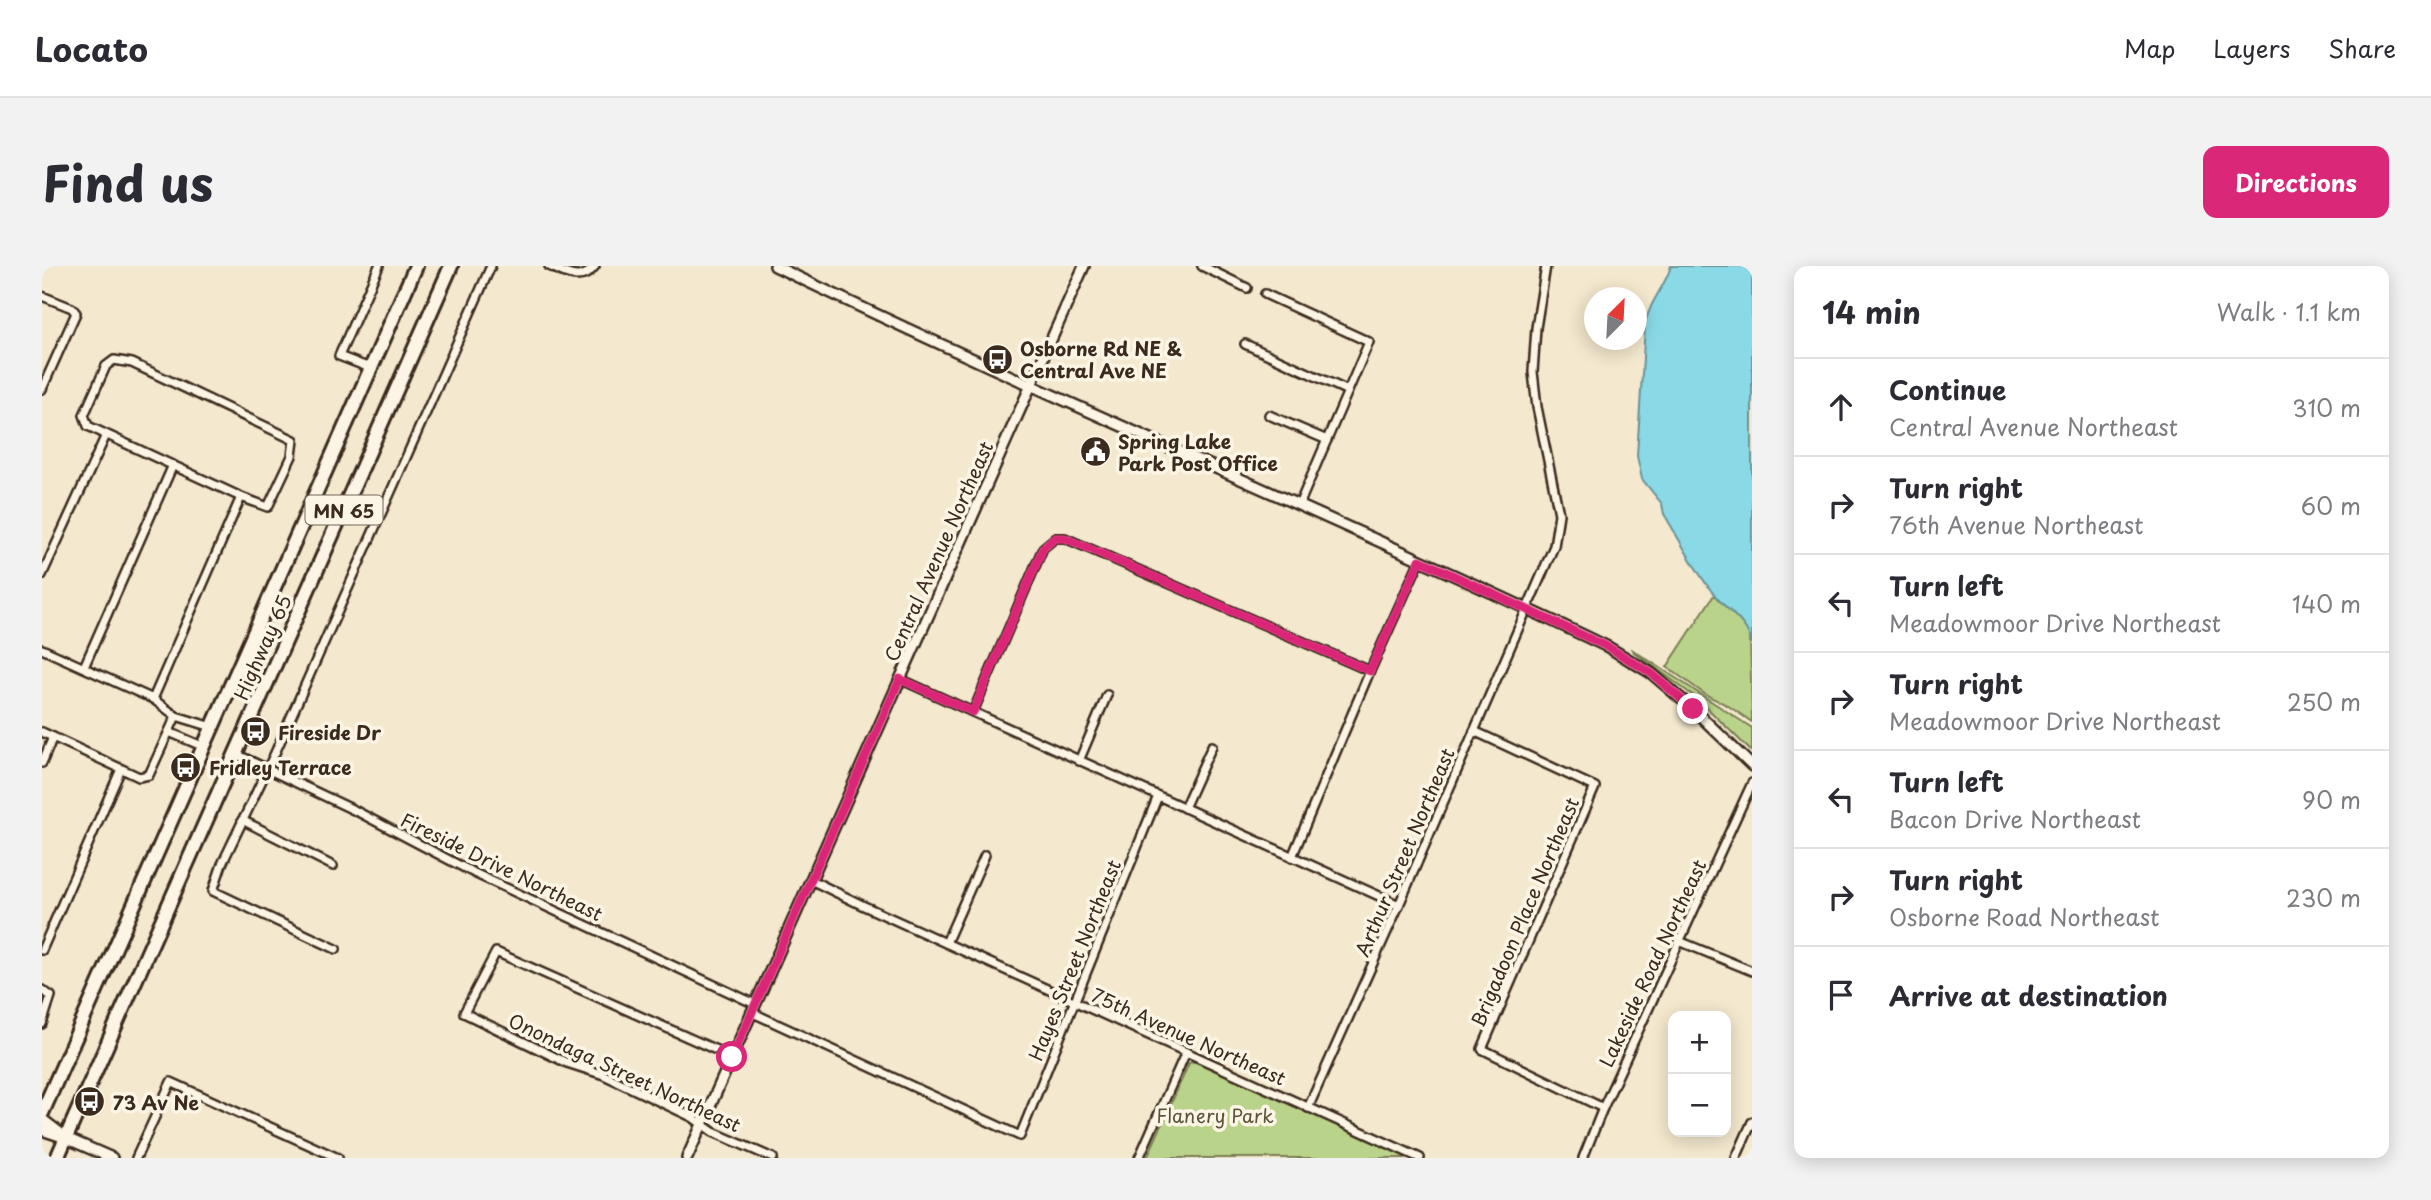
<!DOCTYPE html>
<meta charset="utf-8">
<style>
:root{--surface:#fff;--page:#f2f2f3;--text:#2b2b33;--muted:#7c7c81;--line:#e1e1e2;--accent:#db2777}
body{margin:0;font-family:"Playpen Sans",sans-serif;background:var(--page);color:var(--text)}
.controls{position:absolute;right:21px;bottom:21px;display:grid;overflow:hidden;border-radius:14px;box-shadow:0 4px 18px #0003}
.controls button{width:63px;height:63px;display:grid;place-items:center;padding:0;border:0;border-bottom:2px solid var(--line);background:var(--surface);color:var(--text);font:35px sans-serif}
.compass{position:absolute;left:1542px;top:21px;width:63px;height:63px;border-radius:50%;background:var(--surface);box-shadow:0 4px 18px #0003;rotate:24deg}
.stop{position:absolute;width:21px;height:21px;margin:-16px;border:5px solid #db2777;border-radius:50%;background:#fff}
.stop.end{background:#db2777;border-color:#fff;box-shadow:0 2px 7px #0008}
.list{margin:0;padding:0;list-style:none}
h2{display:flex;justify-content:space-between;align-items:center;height:91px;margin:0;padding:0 28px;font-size:30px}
h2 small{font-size:23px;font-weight:400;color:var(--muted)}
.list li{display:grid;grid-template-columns:46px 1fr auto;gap:21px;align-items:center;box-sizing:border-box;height:98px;padding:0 28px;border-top:2px solid var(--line)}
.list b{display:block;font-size:26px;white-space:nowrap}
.list p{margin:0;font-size:23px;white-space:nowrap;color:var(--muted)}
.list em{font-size:23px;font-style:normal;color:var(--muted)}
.icon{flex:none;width:38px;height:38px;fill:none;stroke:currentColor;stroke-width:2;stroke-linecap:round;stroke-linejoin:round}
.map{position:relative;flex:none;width:1710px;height:892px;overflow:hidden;border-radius:14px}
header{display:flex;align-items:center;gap:42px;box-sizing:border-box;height:98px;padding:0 35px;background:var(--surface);border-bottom:2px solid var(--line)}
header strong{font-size:33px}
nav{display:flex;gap:38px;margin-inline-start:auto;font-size:24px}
.intro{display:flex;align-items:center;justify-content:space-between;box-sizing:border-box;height:168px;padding:0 42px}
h1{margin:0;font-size:49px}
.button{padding:18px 32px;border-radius:14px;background:var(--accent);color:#fff;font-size:24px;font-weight:700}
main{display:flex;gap:42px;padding:0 42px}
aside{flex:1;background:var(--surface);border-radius:14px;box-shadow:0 4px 18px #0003}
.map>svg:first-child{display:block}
.green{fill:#bad38a;stroke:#7a7e54;stroke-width:2}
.water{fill:#8ad9e7;stroke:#6a9397;stroke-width:2}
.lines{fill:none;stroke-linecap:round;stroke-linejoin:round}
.minor-casing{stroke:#3b2a1e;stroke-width:12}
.tertiary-casing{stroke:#3b2a1e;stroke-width:14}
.trunk-casing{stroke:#3b2a1e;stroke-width:18}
.minor{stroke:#fcf5e5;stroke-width:7}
.tertiary{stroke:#fcf5e5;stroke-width:9}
.trunk{stroke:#fcf5e5;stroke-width:12}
.route{stroke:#db2777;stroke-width:9}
.labels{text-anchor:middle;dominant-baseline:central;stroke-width:7;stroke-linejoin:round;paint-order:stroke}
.shield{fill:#fcf5e5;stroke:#75675a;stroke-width:2}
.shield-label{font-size:18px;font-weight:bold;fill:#3b2a1e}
.poi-label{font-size:19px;font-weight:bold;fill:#3b2a1e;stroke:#fcf5e5;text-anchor:start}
.street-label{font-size:19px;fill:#3b2a1e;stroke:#fcf5e5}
.park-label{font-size:19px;fill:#5b5439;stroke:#fcf5e5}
</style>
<header>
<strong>Locato</strong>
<nav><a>Map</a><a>Layers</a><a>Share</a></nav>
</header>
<div class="intro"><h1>Find us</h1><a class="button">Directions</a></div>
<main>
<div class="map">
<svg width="1710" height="892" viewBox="0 0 1710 892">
<rect width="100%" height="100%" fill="#f4e8ce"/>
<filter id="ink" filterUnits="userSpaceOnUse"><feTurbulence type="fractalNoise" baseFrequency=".0143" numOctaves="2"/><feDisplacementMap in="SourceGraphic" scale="14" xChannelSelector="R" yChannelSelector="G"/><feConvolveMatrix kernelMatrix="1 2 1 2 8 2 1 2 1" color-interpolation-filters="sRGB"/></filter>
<g filter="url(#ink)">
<g class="green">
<polygon points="1672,329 1703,360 1708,369 1710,456 1685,439 1664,429 1625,401"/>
<polygon points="1591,384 1710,462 1710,486 1657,434 1592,386"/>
<polygon points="1154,795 1367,892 1105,892 1147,797"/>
</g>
<path class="water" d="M1629,0H1710V378C1705,355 1685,345 1671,327C1652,303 1638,274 1622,248L1620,238L1600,213L1595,190L1603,59C1607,36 1623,21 1629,0Z"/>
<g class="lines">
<defs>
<g id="minor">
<path d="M507,0C525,8 539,18 553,0"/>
<polyline points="1160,0 1205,22"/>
<polyline points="1223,28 1327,76 1257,239"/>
<polyline points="0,30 30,42 34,47 0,123"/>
<polyline points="1203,78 1306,125"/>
<polygon points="72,94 90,97 252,174 250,190 226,241 199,231 46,160 42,149 64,100"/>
<polyline points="328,102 297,90 337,0"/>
<polyline points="1227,149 1285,174"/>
<polyline points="0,309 64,169"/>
<polyline points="0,383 111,433 134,450 107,509 97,511 0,466"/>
<polyline points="42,401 131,199"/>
<polyline points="858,413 1357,639"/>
<polyline points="111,433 199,231"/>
<polyline points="931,446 1001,282 1013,272 1023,272 1328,405"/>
<polyline points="134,450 170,461"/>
<polyline points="1432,465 1553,521 1440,783 1561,842"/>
<polyline points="127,466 160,480"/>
<polyline points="194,488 316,546 432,607 713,738"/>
<polyline points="1037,495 1065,429"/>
<polyline points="0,497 11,471"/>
<polyline points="1142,542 1170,480"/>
<polyline points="200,554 291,600"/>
<polyline points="1250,591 1328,405 1378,294"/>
<polyline points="769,614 822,640 1378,892"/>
<polyline points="1637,675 1710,705"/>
<polyline points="904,677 943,589"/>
<polyline points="294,683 171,625 180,598 233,487 449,0"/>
<polyline points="0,684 79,503"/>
<polyline points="0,724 9,730 0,758"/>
<polyline points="709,746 978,870 1116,530"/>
<polyline points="690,791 454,686 422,747 525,797 562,809 650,851 671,866 731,892"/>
<polyline points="1266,842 1357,639 1512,280 1517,248 1495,141 1491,106 1494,62 1504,0"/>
<polyline points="94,892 129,816 296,892"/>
<polyline points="1097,892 1144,786"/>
<polyline points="1541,892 1561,842 1710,517"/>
<polyline points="1694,892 1710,856"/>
</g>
<g id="tertiary">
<path d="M733,0C1007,133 1290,249 1566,381L1609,407L1651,443L1710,500"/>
<polyline points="0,853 17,866"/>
<polyline points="0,864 24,872 70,892"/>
<polyline points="645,892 1042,0"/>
</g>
<g id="trunk">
<polyline points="0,847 374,0"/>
<polyline points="15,892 409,0"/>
</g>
</defs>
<use href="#minor" class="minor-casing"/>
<use href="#tertiary" class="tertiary-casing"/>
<use href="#trunk" class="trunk-casing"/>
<use href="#minor" class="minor"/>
<use href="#tertiary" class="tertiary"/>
<use href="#trunk" class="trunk"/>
</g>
</g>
<g class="lines" filter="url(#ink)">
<polyline class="route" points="690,791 858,413 931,446 1001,282 1013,272 1023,272 1328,405 1378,294 1566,381 1609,407 1651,443"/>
</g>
<defs>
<symbol id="bus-disc" viewBox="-11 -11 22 22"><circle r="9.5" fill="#3b2a1e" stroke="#fcf5e5"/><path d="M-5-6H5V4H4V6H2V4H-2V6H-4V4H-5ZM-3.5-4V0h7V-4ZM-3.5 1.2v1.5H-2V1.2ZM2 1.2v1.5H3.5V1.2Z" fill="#fff"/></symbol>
<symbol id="civic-disc" viewBox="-11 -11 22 22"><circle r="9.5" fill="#3b2a1e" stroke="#fcf5e5"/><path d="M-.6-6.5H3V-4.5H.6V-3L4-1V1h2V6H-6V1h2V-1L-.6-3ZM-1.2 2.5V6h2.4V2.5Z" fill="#fff"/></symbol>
</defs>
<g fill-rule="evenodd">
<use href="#bus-disc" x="938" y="76" width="35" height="35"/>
<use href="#civic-disc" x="1036" y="168" width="35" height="35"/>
<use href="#bus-disc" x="196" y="448" width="35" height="35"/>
<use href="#bus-disc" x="126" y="484" width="35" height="35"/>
<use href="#bus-disc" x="30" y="818" width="35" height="35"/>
</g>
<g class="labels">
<rect class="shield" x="263.5" y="229.5" width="77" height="29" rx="5"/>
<g class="shield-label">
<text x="302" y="244">MN 65</text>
</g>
<g class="poi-label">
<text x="978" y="82">Osborne Rd NE &amp;<tspan x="978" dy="22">Central Ave NE</tspan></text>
<text x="1076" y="175">Spring Lake<tspan x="1076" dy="22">Park Post Office</tspan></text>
<text x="236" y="466">Fireside Dr</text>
<text x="167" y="501">Fridley Terrace</text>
<text x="71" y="836">73 Av Ne</text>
</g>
<g class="street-label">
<text transform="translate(896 285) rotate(-66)">Central Avenue Northeast</text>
<text transform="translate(220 381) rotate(-66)">Highway 65</text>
<text transform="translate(1362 586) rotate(-67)">Arthur Street Northeast</text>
<text transform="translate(460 600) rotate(26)">Fireside Drive Northeast</text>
<text transform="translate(1482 646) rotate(-67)">Brigadoon Place Northeast</text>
<text transform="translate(1032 694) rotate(-68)">Hayes Street Northeast</text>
<text transform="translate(1610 697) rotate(-65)">Lakeside Road Northeast</text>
<text transform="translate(1147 770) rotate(24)">75th Avenue Northeast</text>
<text transform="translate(583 806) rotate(25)">Onondaga Street Northeast</text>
</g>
<g class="park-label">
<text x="1173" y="849">Flanery Park</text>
</g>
</g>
</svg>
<div class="controls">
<button>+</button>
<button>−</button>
</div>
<svg class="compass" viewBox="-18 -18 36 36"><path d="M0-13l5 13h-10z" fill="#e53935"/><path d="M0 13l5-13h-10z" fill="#7c7c81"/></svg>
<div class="stop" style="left:690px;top:791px"></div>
<div class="stop end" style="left:1651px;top:443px"></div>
</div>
<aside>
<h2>14 min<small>Walk · 1.1 km</small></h2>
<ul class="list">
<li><svg class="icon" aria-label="ahead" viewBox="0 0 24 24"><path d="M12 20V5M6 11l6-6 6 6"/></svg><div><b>Continue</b><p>Central Avenue Northeast</p></div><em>310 m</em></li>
<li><svg class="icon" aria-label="right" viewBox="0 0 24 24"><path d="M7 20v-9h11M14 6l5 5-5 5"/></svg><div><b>Turn right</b><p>76th Avenue Northeast</p></div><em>60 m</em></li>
<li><svg class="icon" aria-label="left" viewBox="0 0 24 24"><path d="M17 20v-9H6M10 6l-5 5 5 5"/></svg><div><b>Turn left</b><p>Meadowmoor Drive Northeast</p></div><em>140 m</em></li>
<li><svg class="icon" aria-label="right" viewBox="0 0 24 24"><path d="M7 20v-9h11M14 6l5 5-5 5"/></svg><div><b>Turn right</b><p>Meadowmoor Drive Northeast</p></div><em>250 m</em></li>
<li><svg class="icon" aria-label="left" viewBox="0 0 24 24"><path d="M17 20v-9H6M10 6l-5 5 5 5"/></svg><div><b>Turn left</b><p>Bacon Drive Northeast</p></div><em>90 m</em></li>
<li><svg class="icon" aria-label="right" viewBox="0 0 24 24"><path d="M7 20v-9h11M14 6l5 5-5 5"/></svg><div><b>Turn right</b><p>Osborne Road Northeast</p></div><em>230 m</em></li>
<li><svg class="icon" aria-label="arrive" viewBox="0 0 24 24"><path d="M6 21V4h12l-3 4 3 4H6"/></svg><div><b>Arrive at destination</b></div></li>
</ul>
</aside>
</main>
